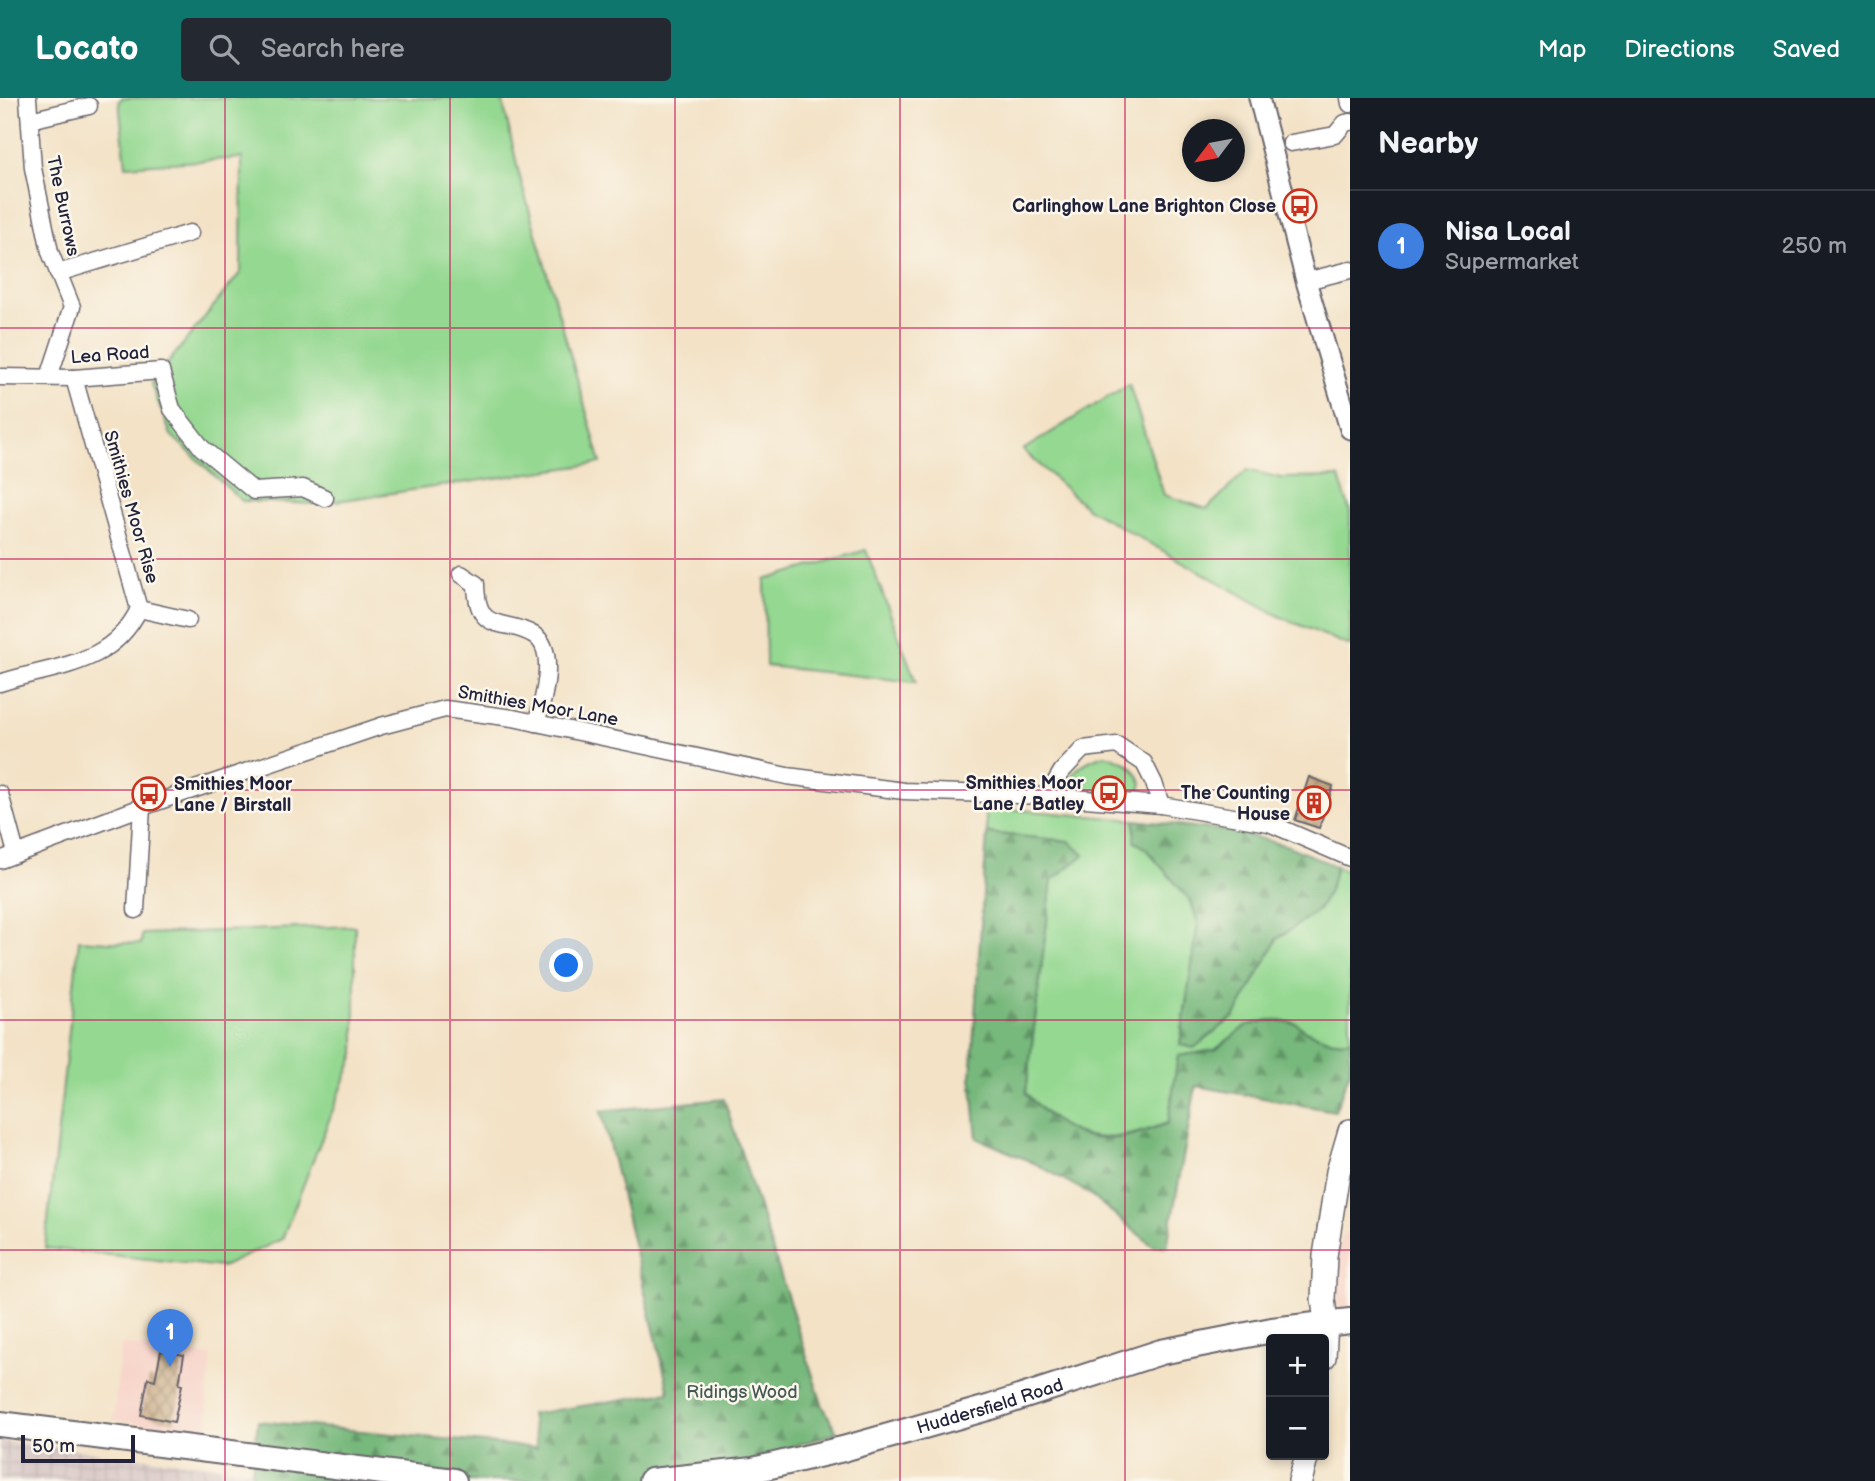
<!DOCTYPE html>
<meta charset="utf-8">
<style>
:root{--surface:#171b24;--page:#242831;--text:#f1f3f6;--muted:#9ea1a6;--line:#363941;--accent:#0f766e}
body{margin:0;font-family:"Balsamiq Sans",sans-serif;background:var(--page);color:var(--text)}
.controls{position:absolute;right:21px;bottom:21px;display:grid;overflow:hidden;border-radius:7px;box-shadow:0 4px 10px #0003}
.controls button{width:63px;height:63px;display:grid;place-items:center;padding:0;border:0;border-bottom:2px solid var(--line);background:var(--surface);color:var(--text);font:35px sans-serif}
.compass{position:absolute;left:1182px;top:21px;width:63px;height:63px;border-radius:50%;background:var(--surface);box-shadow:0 4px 10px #0003;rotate:238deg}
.scale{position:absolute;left:21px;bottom:18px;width:114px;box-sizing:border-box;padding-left:7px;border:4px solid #22223b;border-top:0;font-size:19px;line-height:24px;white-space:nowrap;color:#22223b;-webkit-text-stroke:5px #fbf7ec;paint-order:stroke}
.you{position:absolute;left:567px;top:868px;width:24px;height:24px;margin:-18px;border:5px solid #fff;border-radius:50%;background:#1a73e8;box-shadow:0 0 0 10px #1a73e833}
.badge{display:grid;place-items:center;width:46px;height:46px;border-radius:50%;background:var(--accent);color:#fff;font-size:23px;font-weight:700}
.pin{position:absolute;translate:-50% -58px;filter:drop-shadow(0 2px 4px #0008)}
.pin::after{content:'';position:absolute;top:37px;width:24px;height:21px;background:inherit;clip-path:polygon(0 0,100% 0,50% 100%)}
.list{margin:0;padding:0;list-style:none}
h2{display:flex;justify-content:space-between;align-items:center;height:91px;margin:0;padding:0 28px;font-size:30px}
h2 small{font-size:23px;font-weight:400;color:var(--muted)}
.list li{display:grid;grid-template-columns:46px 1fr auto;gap:21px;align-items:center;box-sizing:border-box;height:112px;padding:0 28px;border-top:2px solid var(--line)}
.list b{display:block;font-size:26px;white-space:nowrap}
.list p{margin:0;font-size:23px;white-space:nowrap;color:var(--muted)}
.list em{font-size:23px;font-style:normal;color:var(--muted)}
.icon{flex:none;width:38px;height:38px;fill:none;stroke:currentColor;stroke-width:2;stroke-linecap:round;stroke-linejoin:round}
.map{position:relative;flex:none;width:1350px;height:1383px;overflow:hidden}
header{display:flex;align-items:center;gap:42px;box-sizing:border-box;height:98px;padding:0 35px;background:var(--accent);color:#fff}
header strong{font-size:33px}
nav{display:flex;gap:38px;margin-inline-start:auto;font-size:24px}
.search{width:490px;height:63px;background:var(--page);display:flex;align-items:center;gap:18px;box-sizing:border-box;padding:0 24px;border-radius:7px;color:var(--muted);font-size:26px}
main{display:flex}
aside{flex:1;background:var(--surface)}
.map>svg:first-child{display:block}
.built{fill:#f7d1c6}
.industrial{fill:url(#industrial-grid)}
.green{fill:#94d891;stroke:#5b7d66;stroke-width:2}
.forest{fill:url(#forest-firs);stroke:#4c6d5b;stroke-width:2}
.building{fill:url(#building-cross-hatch)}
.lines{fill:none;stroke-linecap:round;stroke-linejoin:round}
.minor-casing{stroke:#6b656c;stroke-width:19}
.tertiary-casing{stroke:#6b656c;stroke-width:23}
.secondary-casing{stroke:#6b656c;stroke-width:26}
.primary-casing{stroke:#6b656c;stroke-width:28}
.minor{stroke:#fff;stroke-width:16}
.tertiary{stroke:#fff;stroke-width:19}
.secondary{stroke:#fff;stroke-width:23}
.primary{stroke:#fff;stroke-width:24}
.grid{fill:none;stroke:#c2185b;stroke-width:2;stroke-opacity:0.55}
.labels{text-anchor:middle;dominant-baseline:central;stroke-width:5;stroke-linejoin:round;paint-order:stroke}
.street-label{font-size:18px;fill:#22223b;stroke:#fbf7ec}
.poi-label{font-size:18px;font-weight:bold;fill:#22223b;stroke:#fbf7ec;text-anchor:end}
.park-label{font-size:18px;fill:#445955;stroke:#fbf7ec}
</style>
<header>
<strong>Locato</strong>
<div class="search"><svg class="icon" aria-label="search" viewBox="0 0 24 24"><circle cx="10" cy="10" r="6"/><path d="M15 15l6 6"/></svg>Search here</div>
<nav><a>Map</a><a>Directions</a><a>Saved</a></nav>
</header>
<main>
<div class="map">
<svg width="1350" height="1383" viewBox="0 0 1350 1383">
<defs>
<pattern id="industrial-grid" width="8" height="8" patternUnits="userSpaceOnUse" patternTransform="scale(1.75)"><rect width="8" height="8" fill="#d2bfbf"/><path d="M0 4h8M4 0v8" fill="none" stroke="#b4a4a5"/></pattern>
<pattern id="forest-firs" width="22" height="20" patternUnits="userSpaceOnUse" patternTransform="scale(1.75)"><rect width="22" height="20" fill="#77b87b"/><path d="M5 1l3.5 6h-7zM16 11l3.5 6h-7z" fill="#619566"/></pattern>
<pattern id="building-cross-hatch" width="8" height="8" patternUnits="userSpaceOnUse" patternTransform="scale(1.75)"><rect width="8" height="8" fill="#cbad88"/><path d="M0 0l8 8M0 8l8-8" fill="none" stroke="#a48c70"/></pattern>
</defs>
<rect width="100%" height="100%" fill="#fbf7ec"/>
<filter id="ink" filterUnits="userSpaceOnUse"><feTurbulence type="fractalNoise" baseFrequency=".0143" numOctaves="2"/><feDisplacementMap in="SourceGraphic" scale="14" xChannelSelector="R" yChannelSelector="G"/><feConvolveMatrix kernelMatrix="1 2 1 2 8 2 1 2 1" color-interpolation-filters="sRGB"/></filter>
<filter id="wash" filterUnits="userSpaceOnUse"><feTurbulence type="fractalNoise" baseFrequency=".00686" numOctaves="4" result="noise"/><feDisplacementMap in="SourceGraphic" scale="28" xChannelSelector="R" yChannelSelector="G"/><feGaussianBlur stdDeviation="1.57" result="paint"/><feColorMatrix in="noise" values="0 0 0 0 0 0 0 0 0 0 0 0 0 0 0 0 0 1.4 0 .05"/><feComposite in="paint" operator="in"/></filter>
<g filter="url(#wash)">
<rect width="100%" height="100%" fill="#f3e2c6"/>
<g class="built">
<polygon points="1350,1134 1350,1209 1339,1211 1333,1168 1343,1135"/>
<polygon points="121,1246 212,1258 207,1296 209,1335 113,1322"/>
</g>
<polygon class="industrial" points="0,1343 252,1372 251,1383 0,1383"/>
<g class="green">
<polygon points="122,0 502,0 519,76 601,365 316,406 242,403 171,337 151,286 241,174 242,60 126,68 119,3"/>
<polygon points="1129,286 1164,397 1207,411 1247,372 1281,380 1339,379 1350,413 1350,548 1281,519 1087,410 1023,352"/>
<polygon points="866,452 916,584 766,568 765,482"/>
<path d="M1105,657C1125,663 1133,666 1142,685L1139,696L1065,693C1071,672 1084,663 1105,657Z"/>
<path d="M985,709L1135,722V743L1145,750L1191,803L1198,826L1180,946L1194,950L1278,840L1318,812L1330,791L1336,768L1350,776V942L1333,943L1305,933L1296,925L1269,922L1246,928L1215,952L1178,958L1168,1025C1106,1048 1072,1048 1026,995L1052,782L1069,743L987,735Z"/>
<polygon points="355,828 355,956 282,1141 222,1169 45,1150 79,842 141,846 142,836"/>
</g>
<g class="forest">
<polygon points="1135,722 1236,734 1288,748 1336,768 1330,791 1318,812 1278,840 1235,918 1194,950 1180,947 1198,826 1191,803 1145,750 1134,743"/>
<path d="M987,735L1069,743L1084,757L1052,782L1026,995C1044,1017 1073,1041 1104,1041C1126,1041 1148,1032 1168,1025L1178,958L1215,952L1246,928L1269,922L1296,925L1305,933L1333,943L1350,942V973L1335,1013L1196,988L1167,1149L1153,1148L1088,1095L1034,1065L977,1040L971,978Z"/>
<polygon points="724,1001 822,1306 837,1335 787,1350 762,1383 251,1383 258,1323 537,1350 531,1316 669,1294 601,1013"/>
</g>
<g id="blocks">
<g class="building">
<polygon points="1309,679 1333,688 1319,730 1295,722"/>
<polygon points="161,1253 184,1257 179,1286 182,1287 174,1324 141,1317 148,1280 155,1282"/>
</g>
</g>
</g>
<g filter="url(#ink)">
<use href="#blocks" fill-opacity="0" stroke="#6b656c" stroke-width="2"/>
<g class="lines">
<defs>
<g id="minor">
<polyline points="28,0 33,70 50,154 72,209 49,279"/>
<polyline points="1349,0 1350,6"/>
<polyline points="30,22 89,8"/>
<polyline points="1291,45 1335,37 1345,25 1350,24"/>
<polyline points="58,175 190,135"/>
<polyline points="1306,183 1350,172"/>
<polyline points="0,279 74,280 161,273 172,311 202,350 254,393 303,390 325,400"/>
<path d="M461,476L476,486C477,538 504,519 534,537C558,552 543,604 536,625"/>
<polyline points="139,511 188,522"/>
<path d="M0,585C54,567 111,569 139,511L74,280"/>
<polyline points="0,696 16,755"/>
<polyline points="1047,698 1062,673 1083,651 1117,647 1144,665 1154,685 1161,707"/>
<polyline points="0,762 142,709 381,628 445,611 513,620 787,678 904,693 1047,698 1161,707 1269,725 1350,760"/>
<polyline points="136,812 142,709"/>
</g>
<polyline id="tertiary" points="1259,0 1306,183 1350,331"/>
<g id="secondary">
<polyline points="1324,1259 1326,1224 1323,1201 1325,1158 1338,1074 1350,1033"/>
<polyline points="1300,1383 1307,1357"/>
</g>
<g id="primary">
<polyline points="0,1326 454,1383"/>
<path id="s1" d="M651,1383L753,1372L843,1351L991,1309L1161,1254L1272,1232L1350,1223"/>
</g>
</defs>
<use href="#minor" class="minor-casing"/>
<use href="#tertiary" class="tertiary-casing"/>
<use href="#secondary" class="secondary-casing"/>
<use href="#primary" class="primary-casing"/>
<use href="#minor" class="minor"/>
<use href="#tertiary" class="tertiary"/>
<use href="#secondary" class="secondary"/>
<use href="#primary" class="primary"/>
</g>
</g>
<path class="grid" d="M225,0V1383M450,0V1383M675,0V1383M900,0V1383M1125,0V1383M0,230H1350M0,461H1350M0,692H1350M0,922H1350M0,1152H1350"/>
<defs>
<symbol id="bus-ring" viewBox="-11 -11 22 22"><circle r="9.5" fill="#fbf7ec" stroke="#c8321e" stroke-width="1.5"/><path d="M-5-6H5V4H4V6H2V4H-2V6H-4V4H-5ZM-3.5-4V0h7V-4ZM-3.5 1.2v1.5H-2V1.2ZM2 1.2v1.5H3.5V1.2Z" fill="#c8321e"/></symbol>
<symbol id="building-ring" viewBox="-11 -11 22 22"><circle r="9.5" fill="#fbf7ec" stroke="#c8321e" stroke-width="1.5"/><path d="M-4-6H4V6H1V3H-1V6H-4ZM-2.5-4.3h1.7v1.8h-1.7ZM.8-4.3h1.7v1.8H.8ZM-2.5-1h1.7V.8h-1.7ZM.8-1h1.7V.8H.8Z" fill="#c8321e"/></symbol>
</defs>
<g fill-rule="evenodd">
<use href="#bus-ring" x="1281" y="89" width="38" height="38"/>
<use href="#bus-ring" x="1090" y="676" width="38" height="38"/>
<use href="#bus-ring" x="130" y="677" width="38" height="38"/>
<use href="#building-ring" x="1295" y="686" width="38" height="38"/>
</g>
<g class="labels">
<g class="street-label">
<text transform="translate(63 108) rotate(78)">The Burrows</text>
<text transform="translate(110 257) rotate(-4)">Lea Road</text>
<text transform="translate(131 409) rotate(74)">Smithies Moor Rise</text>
<text transform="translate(538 608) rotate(10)">Smithies Moor Lane</text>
<text stroke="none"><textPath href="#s1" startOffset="348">Huddersfield Road</textPath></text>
</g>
<g class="poi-label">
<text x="1276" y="108">Carlinghow Lane Brighton Close</text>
<text x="1084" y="685">Smithies Moor<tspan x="1084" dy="21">Lane / Batley</tspan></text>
<text x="174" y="686" text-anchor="start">Smithies Moor<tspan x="174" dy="21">Lane / Birstall</tspan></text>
<text x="1290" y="695">The Counting<tspan x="1290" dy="21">House</tspan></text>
</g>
<g class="park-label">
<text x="742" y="1294">Ridings Wood</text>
</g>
</g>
</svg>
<div class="controls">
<button>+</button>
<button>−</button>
</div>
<svg class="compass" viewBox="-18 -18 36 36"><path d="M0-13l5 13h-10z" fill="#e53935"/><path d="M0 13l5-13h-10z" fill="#9ea1a6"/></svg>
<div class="scale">50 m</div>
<div class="you"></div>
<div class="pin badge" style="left:170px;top:1269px;background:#3f7fe0">1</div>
</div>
<aside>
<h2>Nearby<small></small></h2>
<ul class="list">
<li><span class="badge" style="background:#3f7fe0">1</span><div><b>Nisa Local</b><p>Supermarket</p></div><em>250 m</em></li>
</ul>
</aside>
</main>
